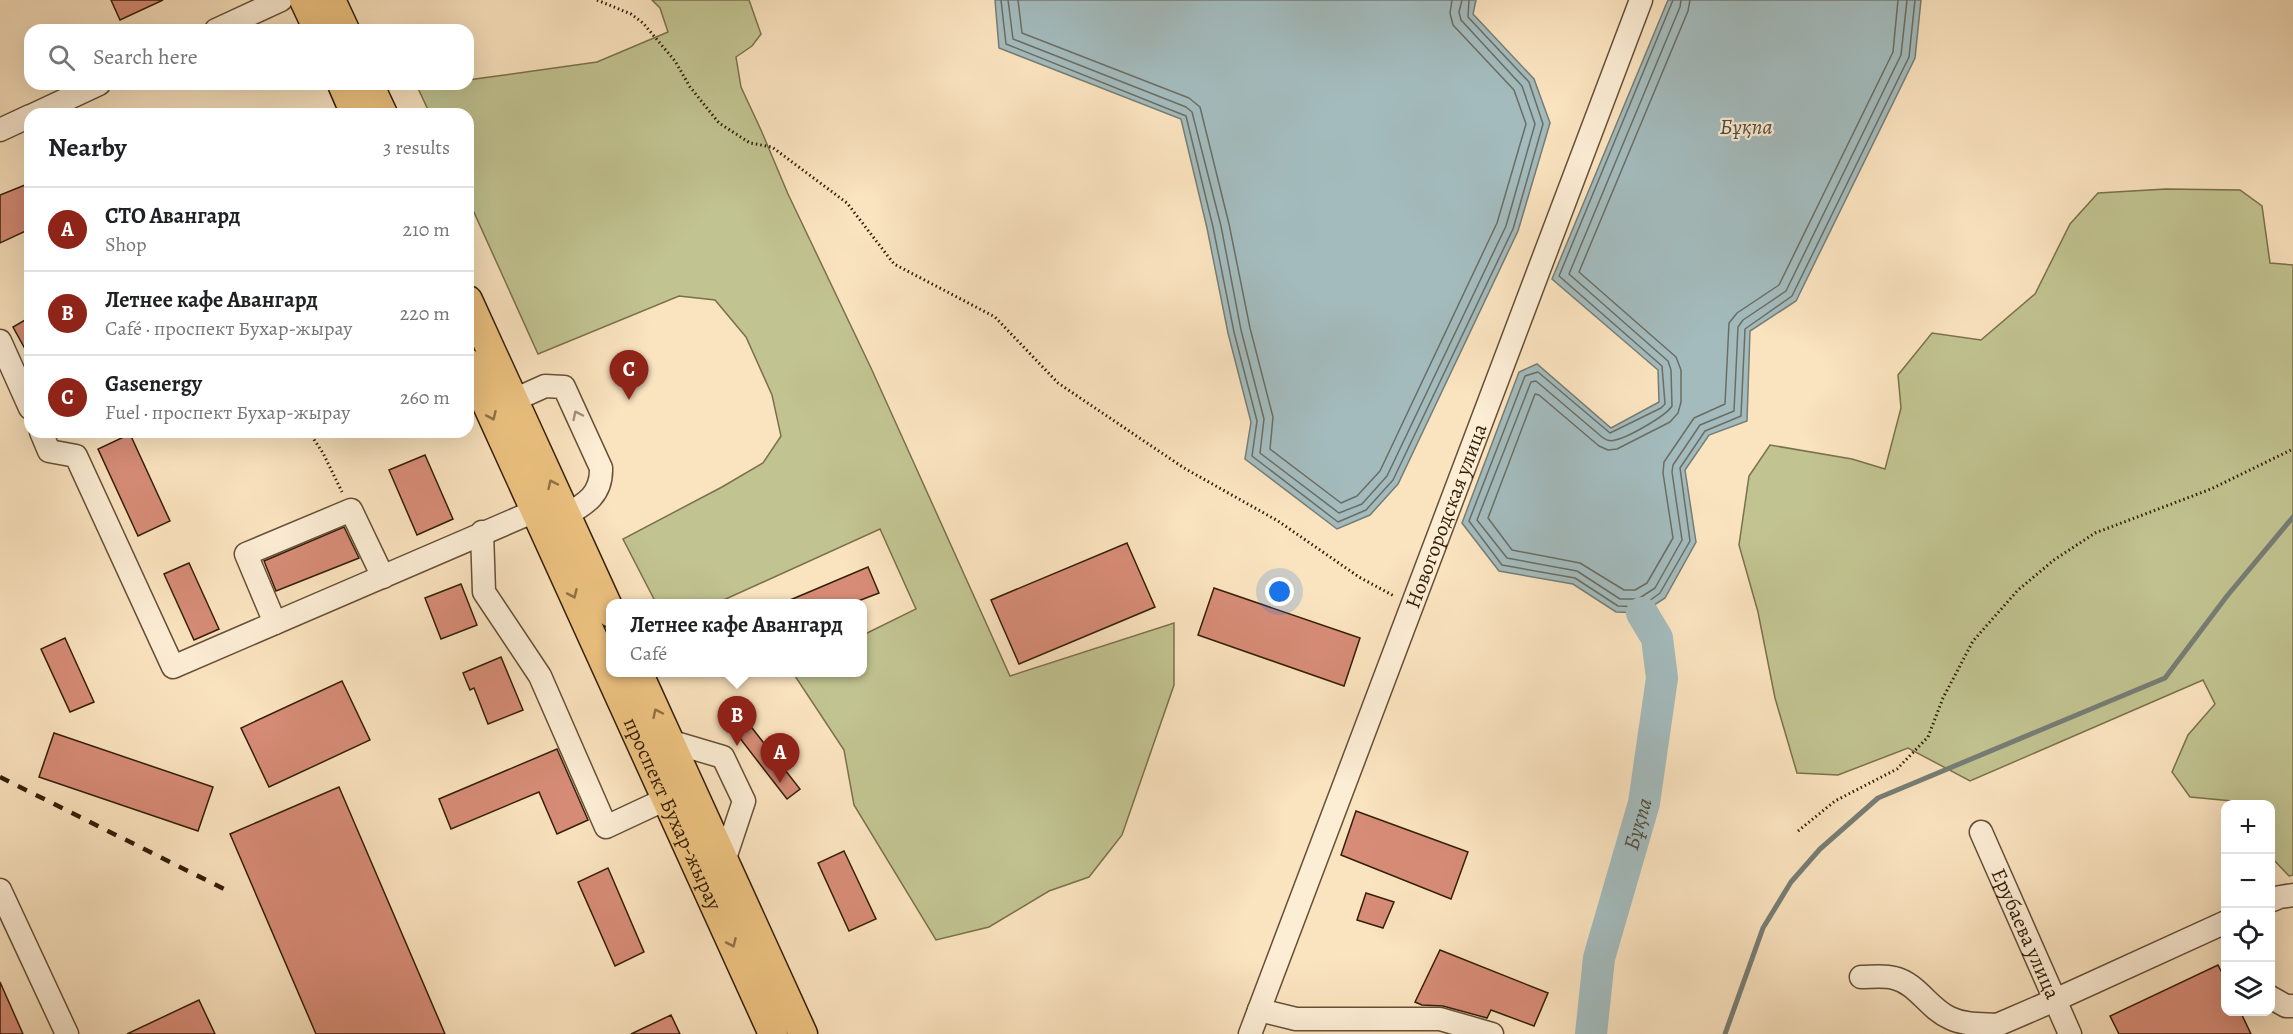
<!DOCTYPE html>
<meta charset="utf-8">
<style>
:root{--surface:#fff;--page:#f2f2f2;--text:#202124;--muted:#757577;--line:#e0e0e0;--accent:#8f2418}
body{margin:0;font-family:Alegreya,serif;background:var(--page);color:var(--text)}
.controls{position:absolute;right:18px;bottom:18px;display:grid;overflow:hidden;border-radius:12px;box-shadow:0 6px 24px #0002}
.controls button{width:54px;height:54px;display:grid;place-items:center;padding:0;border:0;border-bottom:2px solid var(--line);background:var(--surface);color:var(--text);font:30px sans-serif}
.you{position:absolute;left:1280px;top:592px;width:21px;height:21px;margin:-15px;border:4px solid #fff;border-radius:50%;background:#1a73e8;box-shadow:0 0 0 9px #1a73e833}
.badge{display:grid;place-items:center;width:39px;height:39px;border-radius:50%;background:var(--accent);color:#fff;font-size:20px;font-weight:700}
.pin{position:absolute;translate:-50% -50px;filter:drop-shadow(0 2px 3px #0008)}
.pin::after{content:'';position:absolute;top:32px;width:21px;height:18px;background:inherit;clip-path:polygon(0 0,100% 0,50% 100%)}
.popup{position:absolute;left:606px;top:599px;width:261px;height:78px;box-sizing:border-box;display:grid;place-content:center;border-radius:12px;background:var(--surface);filter:drop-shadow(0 2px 4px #0005);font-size:20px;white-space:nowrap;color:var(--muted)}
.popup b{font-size:22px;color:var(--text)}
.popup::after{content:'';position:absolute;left:50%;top:100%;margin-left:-12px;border:12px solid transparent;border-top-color:var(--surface)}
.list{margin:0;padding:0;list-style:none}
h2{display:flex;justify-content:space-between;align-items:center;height:78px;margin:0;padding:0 24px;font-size:26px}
h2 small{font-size:20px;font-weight:400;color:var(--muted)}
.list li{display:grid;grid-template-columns:39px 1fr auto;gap:18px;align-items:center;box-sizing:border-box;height:84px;padding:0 24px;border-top:2px solid var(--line)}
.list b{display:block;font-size:22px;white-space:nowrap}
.list p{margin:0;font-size:20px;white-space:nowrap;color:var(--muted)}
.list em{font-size:20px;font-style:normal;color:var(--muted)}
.icon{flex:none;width:33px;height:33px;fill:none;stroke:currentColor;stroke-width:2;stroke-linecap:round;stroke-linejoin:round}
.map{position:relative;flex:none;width:2293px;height:1034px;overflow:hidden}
.search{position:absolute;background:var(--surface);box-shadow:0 6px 24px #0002;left:24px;top:24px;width:450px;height:66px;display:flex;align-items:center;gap:15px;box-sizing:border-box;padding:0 21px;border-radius:18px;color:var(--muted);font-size:22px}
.panel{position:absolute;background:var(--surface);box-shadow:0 6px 24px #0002;left:24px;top:108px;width:450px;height:330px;border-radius:18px}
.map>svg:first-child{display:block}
.green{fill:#c1c390;stroke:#7a714c;stroke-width:1.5}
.water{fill:#a3bbbd;stroke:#777d75;stroke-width:1.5}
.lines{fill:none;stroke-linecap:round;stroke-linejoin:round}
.shore{stroke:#6c6d62;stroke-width:1.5}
.stream{stroke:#777d75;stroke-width:5}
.river{stroke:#a3bbbd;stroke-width:32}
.building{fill:#d78c77;stroke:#341f08;stroke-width:1.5}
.minor-casing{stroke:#665036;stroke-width:25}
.major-casing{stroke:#341f08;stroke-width:31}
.path{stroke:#341f08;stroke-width:3;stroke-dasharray:1.5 3;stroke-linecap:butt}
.minor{stroke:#fcedd5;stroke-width:22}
.major{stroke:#edc280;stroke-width:28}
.rail{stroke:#341f08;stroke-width:4.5;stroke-dasharray:10 10;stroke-linecap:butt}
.oneway{stroke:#a29079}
.oneway2{stroke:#907044}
.labels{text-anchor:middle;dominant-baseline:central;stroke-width:4.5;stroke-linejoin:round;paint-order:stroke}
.street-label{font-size:21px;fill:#341f08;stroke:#fcedd5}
.water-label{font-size:22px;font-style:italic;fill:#554e3e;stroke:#fcedd5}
</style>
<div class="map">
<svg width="2293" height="1034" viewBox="0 0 2293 1034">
<rect width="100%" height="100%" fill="#fae3bf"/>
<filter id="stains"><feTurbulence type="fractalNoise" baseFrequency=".00333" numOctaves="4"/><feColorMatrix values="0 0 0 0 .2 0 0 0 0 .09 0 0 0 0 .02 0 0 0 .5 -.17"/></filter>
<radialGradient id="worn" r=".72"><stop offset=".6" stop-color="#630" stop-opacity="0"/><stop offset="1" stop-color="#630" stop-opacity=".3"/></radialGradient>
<g class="green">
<polygon points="652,0 749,0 761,34 752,46 736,57 741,87 761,130 788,194 871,368 1010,676 1174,623 1174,685 1122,835 1089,877 1049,891 989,927 936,940 854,805 844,750 793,673 863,672 863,635 916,609 880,529 717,603 656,603 623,539 722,487 763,463 781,436 772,395 746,337 715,300 679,296 538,354 468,199 468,114 430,114 416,84 468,84 468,80 597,62 668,32 660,8"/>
<polygon points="2166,189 2240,190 2262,206 2270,263 2293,265 2293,875 2289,876 2271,857 2270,804 2244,804 2243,802 2190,797 2172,772 2188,735 2215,704 2203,680 1970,781 1908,748 1838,775 1797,773 1775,698 1758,612 1739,545 1749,476 1770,445 1852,459 1885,469 1901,408 1898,375 1932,333 1981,340 2035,294 2070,224 2098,193"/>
</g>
<g class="water">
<polygon points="995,0 1476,0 1473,14 1534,79 1550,123 1518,231 1398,484 1370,515 1337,529 1245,459 1251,422 1228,333 1207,228 1181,119 999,48"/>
<polygon points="1668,0 1921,0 1915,58 1796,301 1750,331 1747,421 1709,435 1685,470 1696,542 1665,598 1642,613 1616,612 1573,584 1499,571 1462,523 1519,372 1537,364 1611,428 1659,402 1658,370 1552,279"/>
</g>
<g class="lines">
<g class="shore">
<polyline points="1001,0 1006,44 1186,116 1213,227 1234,332 1257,421 1252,456 1338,522 1366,510 1393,480 1513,229 1543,124 1529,82 1468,17 1469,0"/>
<polyline points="1008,0 1013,39 1186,107 1192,112 1221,226 1241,330 1264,419 1260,453 1339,513 1362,504 1387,476 1506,226 1535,124 1522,86 1461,20 1459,12 1462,0"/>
<polyline points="1018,0 1022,33 1189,98 1200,107 1229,224 1250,328 1273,417 1270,449 1341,503 1357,496 1380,471 1497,223 1526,124 1514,90 1453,25 1450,13 1452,0"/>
<polyline points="1673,0 1559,276 1662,366 1665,404 1661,408 1610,433 1538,372 1525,376 1469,521 1502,565 1575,578 1618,606 1641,607 1660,593 1690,541 1680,468 1705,431 1741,416 1745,329 1792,296 1909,57 1915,0"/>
<path d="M1681,0L1680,7L1569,274L1668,361L1671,370L1672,406C1666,416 1627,438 1615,440C1610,442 1606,440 1602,437L1536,381L1531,382L1477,520L1507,558L1577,571L1620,599H1638L1655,588L1682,540L1672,472L1673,465L1700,425L1734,411L1738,327L1743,320L1786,291L1901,55L1907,0"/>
<polyline points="1690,0 1688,11 1579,272 1676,357 1681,370 1681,402 1678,413 1670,422 1617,449 1608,450 1599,446 1539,395 1535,394 1488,518 1512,550 1580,563 1624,590 1635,590 1647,583 1673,538 1663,473 1664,462 1694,418 1725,404 1729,323 1737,313 1779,285 1893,52 1898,0"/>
</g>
<polyline class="stream" points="1725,1034 1763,928 1791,882 1820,849 1878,798 2165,678 2227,596 2293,517"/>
<path class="river" id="s1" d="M1591,1034L1599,958L1644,803L1662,678L1657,638L1642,613"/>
</g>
<g class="building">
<polygon points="111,0 163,0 120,20"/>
<polygon points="25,185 30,197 30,229 0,243 0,195"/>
<polygon points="30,317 30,358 13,327"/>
<polygon points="130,434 170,521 138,536 98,449"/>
<polygon points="425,455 453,519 417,535 389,470"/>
<polygon points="344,527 359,558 276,591 264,561"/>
<polygon points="1127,543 1155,607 1019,664 991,600"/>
<polygon points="189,563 219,629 194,640 164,574"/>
<polygon points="868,567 879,593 853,603 783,603"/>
<polygon points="461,584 477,625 441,639 425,598"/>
<polygon points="1214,588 1360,638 1344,686 1198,635"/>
<polygon points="65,638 94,702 70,712 41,649"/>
<polygon points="501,657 523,710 488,724 474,688 470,690 463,673"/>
<polygon points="342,681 370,740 269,787 241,728"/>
<polygon points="745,719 800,789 787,799 732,728"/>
<polygon points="54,733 213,787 198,831 39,777"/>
<polygon points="557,749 588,820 557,834 539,792 451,829 439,799"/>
<polygon points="339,787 445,1034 316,1034 230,834"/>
<polygon points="1356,811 1468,852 1451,899 1341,855"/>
<polygon points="844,851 876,919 849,931 818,863"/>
<polygon points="608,868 644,952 615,966 578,882"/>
<polygon points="1366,893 1394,902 1383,928 1357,920"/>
<polygon points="1440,950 1548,993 1534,1026 1491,1010 1487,1018 1443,1006 1422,1005 1415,1002"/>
<polygon points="2218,965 2226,981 2226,1011 2240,1011 2251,1034 2119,1034 2110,1016"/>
<polygon points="0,982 23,1034 0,1034"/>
<polygon points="199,1000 215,1034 127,1034"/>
<polygon points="671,1015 680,1034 631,1034"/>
</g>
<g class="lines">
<defs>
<g id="minor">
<polyline points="216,30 281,0"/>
<polyline points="35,114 99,84"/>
<polyline points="0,130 30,116"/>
<polyline points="0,341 30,408"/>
<path d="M514,400L545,386L564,387L601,468C602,494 586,504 566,515"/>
<polyline points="41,432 49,451 76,456 173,667 535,511"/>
<polyline points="482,532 484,592 540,676 606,827 666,799"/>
<polyline points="275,623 246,554 351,510 383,577"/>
<polyline points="669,741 723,757 744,801 724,861"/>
<path id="s2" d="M1981,832L2070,1034"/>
<polyline points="0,890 67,1034"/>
<polyline points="2270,901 2280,897 2293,895"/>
<path d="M1861,977C1871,977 1884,975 1894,978C1917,983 1929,1009 1950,1018C1964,1025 1981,1024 1997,1025"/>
<polyline points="2270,997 2286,1006 2293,1006"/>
<polyline points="1259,1010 1296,1019 1440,1019 1492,1034"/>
<path id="s3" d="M1250,1034L1641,0"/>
<polyline points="1989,1034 1997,1025 2055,1000 2226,922"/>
</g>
<g id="major">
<polyline points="304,0 318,30"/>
<polyline points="331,0 345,30"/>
<polyline points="342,84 355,114"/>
<polyline points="369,84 383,114"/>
<polyline points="468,300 611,613"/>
<path id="s4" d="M468,363L773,1034"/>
<polyline points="638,672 803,1034"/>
</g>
</defs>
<use href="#minor" class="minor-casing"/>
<use href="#major" class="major-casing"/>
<g class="path">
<polyline points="597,0 631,14 643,23 675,61 690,87 719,123 750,143 772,147 847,203 894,264 995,317 1058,383 1184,468 1278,521 1359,577 1394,596"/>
<polyline points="309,432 323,453 342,492"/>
<polyline points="1798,831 1835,801 1897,769 1928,737 1943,698 1973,641 2018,590 2054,560 2095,533 2211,489 2293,449"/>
</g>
<use href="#minor" class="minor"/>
<use href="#major" class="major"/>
<polyline class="rail" points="0,777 232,893"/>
</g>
<defs><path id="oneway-chevron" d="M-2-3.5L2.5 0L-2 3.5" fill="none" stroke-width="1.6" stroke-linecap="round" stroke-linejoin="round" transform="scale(1.5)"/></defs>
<use class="oneway" href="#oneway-chevron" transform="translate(577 415) rotate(-115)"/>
<g class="oneway2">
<use href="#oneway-chevron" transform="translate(492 416) rotate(66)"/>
<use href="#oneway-chevron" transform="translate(552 484) rotate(-115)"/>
<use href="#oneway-chevron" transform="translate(573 594) rotate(66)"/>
<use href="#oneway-chevron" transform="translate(657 713) rotate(-115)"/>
<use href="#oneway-chevron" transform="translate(732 943) rotate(66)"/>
</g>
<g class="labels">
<g class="street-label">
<text stroke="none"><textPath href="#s3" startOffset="554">Новогородская улица</textPath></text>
<text stroke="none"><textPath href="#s4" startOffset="495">проспект Бухар-жырау</textPath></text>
<text stroke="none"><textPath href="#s2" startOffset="111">Ерубаева улица</textPath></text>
</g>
<g class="water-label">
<text x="1746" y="127">Бұқпа</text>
<text stroke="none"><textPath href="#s1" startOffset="216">Бұқпа</textPath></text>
</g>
</g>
<rect width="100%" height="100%" filter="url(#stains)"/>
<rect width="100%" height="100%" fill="url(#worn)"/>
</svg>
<div class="controls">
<button>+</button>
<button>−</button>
<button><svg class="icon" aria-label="locate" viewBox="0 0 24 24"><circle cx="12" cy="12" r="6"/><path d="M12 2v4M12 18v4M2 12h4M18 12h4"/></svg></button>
<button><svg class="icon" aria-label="layers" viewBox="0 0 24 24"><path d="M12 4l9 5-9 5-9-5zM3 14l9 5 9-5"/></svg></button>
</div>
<div class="you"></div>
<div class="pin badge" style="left:780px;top:783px">A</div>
<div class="pin badge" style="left:737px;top:746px">B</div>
<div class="popup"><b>Летнее кафе Авангард</b>Café</div>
<div class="pin badge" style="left:629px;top:400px">C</div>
<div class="search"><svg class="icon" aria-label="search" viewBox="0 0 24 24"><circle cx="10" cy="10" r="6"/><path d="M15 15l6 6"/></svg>Search here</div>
<section class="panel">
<h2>Nearby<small>3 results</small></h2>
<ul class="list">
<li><span class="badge">A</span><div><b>СТО Авангард</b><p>Shop</p></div><em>210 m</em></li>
<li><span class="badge">B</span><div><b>Летнее кафе Авангард</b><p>Café · проспект Бухар-жырау</p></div><em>220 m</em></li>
<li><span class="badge">C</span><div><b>Gasenergy</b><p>Fuel · проспект Бухар-жырау</p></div><em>260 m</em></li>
</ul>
</section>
</div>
